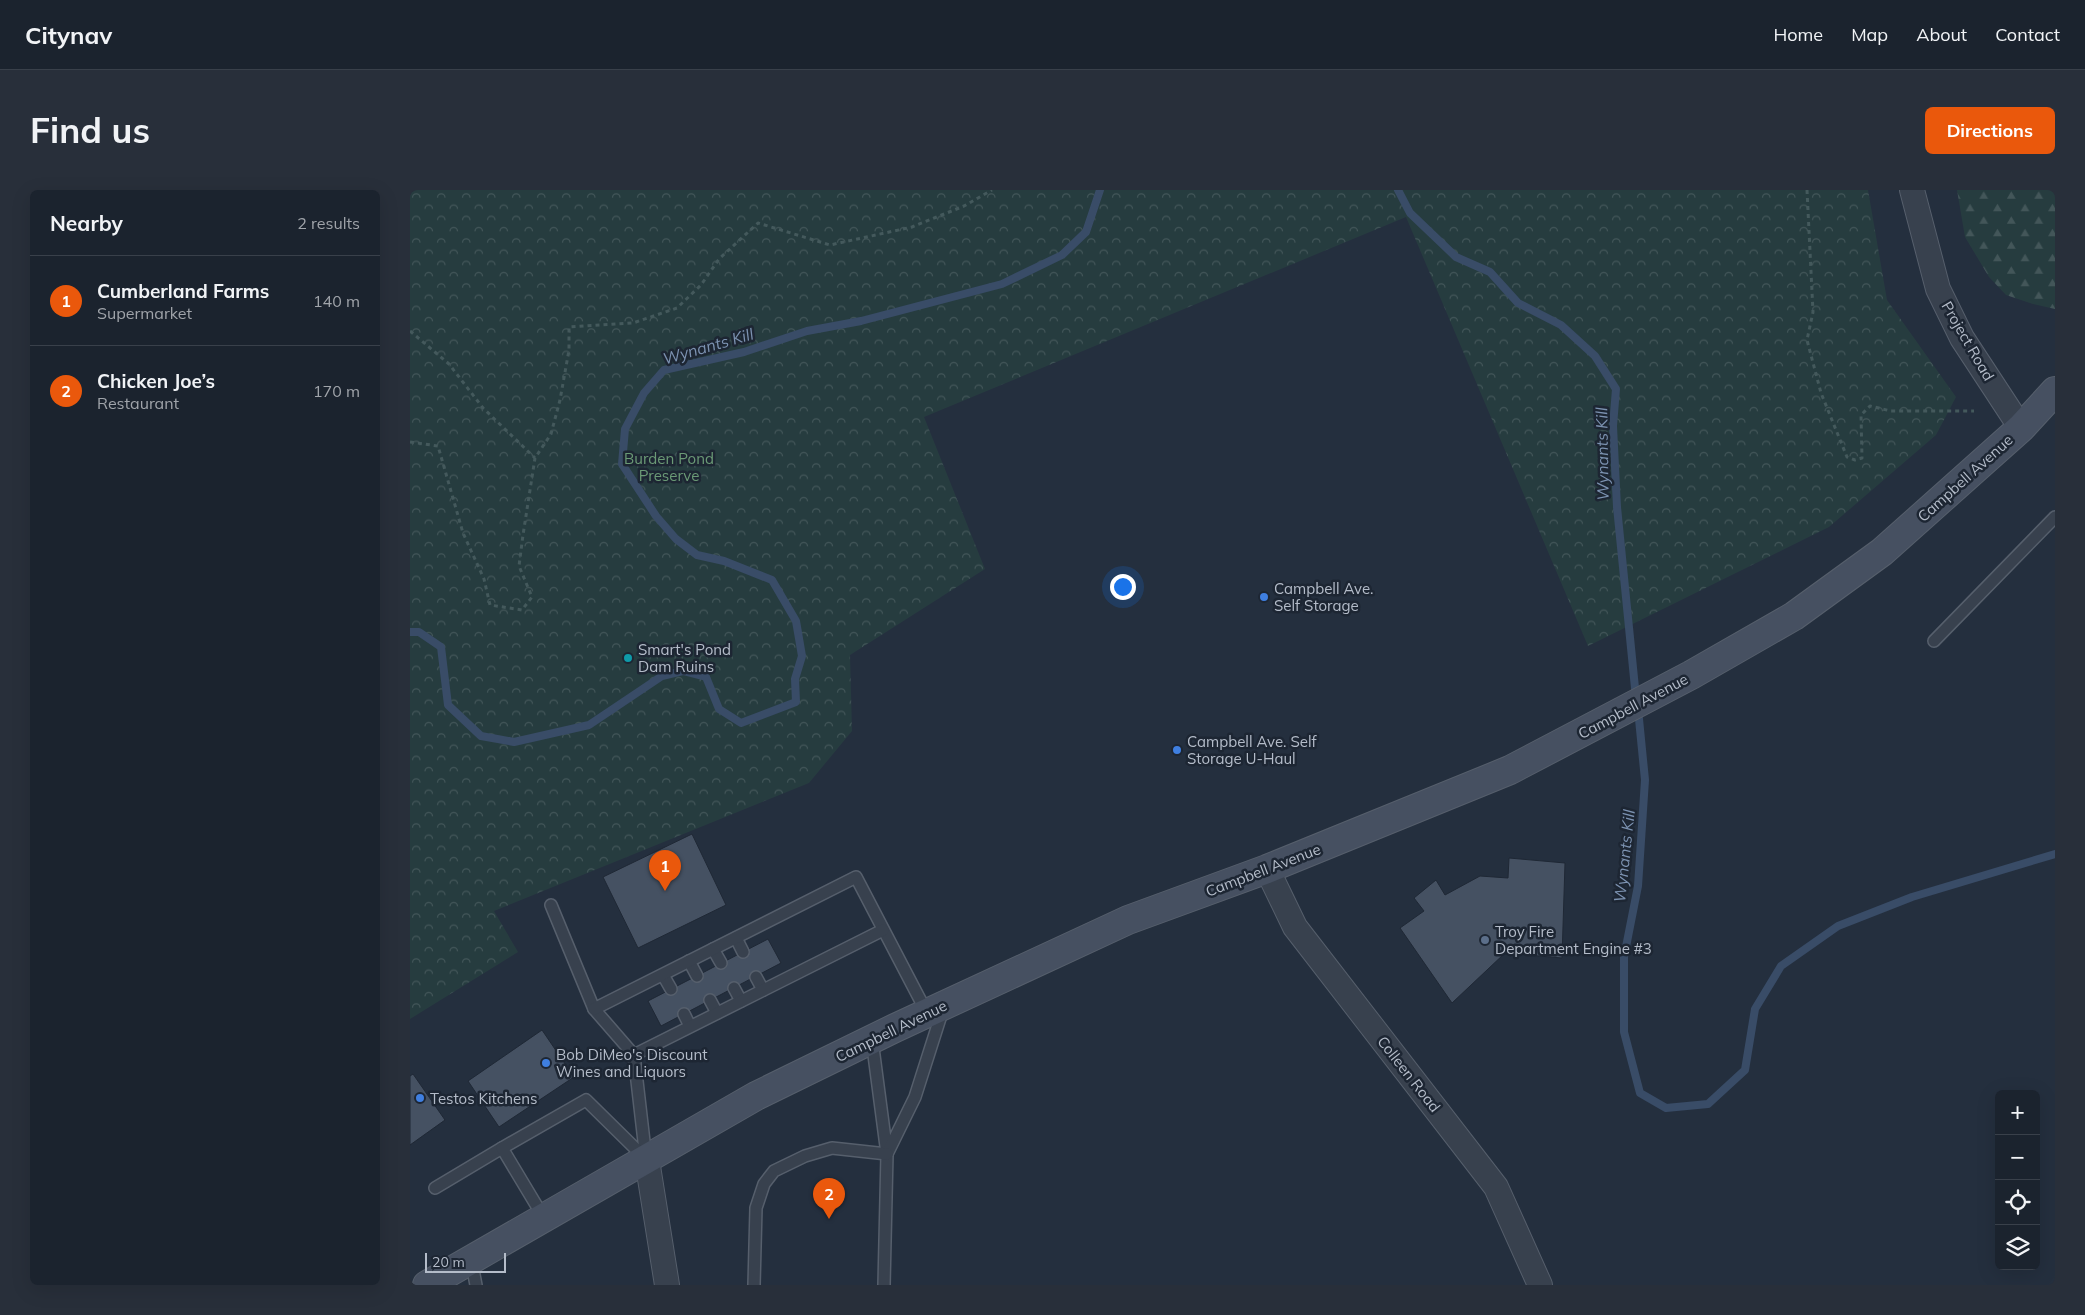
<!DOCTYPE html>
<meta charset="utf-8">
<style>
:root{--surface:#1b232e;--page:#282f3a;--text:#f1f3f6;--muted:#a0a4aa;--line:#39404a;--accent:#ea580c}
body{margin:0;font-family:Mulish,sans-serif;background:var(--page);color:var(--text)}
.controls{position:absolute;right:15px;bottom:15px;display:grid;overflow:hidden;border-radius:8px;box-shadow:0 5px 20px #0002}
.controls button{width:45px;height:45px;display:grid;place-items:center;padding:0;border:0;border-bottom:1px solid var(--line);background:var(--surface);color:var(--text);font:25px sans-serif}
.scale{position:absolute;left:15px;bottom:12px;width:81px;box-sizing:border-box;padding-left:5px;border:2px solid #b4bcc9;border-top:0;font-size:14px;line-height:18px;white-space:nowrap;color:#b4bcc9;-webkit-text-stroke:4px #1d2633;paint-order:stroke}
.you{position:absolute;left:712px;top:396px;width:18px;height:18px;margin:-12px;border:4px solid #fff;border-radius:50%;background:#1a73e8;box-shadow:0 0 0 8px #1a73e833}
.badge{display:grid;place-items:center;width:32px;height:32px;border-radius:50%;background:var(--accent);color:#fff;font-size:16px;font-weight:700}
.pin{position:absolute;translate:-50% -41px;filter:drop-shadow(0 1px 2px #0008)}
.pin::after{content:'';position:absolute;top:26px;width:18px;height:15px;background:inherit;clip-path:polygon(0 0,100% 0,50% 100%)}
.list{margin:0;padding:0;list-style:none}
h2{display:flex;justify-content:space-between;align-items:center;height:65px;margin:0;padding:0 20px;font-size:21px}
h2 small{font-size:16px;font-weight:400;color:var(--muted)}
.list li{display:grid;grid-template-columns:32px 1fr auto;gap:15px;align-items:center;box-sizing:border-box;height:90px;padding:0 20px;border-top:1px solid var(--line)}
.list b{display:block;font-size:19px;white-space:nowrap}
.list p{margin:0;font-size:16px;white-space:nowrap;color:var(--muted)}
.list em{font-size:16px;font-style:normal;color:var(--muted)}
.icon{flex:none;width:28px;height:28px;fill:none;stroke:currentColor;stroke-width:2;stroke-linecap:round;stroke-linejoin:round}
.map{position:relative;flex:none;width:1645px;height:1095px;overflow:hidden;border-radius:8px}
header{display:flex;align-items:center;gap:30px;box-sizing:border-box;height:70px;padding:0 25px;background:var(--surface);border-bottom:1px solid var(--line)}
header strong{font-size:24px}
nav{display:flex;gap:28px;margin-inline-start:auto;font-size:18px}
.intro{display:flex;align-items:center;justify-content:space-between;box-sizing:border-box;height:120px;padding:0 30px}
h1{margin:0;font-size:35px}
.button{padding:12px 22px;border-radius:8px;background:var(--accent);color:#fff;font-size:18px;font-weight:700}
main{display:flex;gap:30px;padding:0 30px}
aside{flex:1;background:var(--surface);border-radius:8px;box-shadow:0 5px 20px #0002}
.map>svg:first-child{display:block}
.forest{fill:url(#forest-firs)}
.park{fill:url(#park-crowns)}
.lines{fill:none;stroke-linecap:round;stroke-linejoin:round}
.stream{stroke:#394c67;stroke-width:8}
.building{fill:#455162;stroke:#1f2835}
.lane-casing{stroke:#565f6c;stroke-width:14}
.street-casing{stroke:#565f6c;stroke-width:26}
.secondary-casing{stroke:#565f6c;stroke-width:30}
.path{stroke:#44595c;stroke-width:3;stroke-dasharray:4 4;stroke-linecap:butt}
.lane{stroke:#38414e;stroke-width:11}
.street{stroke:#38414e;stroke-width:24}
.secondary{stroke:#465061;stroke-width:28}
.shop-dot{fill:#3f7fe0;stroke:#1d2633;stroke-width:2}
.culture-dot{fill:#0f9aa8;stroke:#1d2633;stroke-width:2}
.service-dot{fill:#5c6f8a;stroke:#1d2633;stroke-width:2}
.labels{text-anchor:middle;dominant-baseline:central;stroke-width:5;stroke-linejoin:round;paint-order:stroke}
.street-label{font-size:15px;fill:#b4bcc9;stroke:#1d2633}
.park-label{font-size:15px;fill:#6b9a76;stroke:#1d2633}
.poi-label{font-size:15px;fill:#b4bcc9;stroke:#1d2633;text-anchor:start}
.water-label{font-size:16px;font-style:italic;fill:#7c92b1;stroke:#1d2633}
</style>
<header>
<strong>Citynav</strong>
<nav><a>Home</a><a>Map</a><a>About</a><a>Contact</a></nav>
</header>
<div class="intro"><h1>Find us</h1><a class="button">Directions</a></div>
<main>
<aside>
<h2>Nearby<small>2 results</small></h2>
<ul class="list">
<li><span class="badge">1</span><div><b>Cumberland Farms</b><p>Supermarket</p></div><em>140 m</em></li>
<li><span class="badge">2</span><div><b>Chicken Joe’s</b><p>Restaurant</p></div><em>170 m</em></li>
</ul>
</aside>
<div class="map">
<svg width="1645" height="1095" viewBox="0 0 1645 1095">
<defs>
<pattern id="forest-firs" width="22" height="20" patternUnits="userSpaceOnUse" patternTransform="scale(1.25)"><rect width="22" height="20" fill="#263c3f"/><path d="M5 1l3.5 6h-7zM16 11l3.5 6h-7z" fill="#435659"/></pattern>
<pattern id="park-crowns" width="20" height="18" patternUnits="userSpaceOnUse" patternTransform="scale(1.25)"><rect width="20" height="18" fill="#263c3f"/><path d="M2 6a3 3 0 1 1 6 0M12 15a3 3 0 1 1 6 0" fill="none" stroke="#435659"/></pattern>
</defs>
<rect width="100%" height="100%" fill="#242f3e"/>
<polygon class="forest" points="1547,0 1645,0 1645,119 1623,114 1596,105 1579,87 1555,47"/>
<polygon class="park" points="0,0 1458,0 1477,110 1546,207 1526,245 1419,337 1178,456 996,27 514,227 575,379 440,465 442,541 399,593 84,721 108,762 0,829"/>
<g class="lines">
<g class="stream">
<polyline points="988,0 1000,23 1046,67 1080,82 1108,113 1151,135 1185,166 1206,199 1203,236 1207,317 1226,508"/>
<polyline points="0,442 9,442 31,457 38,515 71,546 104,552 179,535 252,486 273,481 296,487 309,519 331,533 386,512 385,489 392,466 386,431 362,390 314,371 287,365 266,349 246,326 212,274 215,239 234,203 254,180 334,162 397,141 451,131 592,94 652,65 676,42 690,0"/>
<polyline points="1228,519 1235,590 1228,696 1214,767 1214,842 1230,903 1256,918 1298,914 1335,880 1345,819 1371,776 1428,736 1502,707 1645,664"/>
</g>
</g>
<g class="building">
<polygon points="282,644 316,715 228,758 193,687"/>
<polygon points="1099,668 1155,673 1152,768 1095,763 1042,813 990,738 1014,721 1004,708 1026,690 1035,705 1070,686 1098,688"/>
<polygon points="358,749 371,773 251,836 238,811"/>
<polygon points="132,840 164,887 89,937 58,891"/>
<polygon points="3,884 35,930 0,955 0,886"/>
</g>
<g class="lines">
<defs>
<g id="lane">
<polyline points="1524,451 1645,327"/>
<polyline points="141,715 184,819 224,865 236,969"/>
<polyline points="326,748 333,762"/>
<polyline points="303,759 311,773"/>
<polyline points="279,771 287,786"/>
<polyline points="253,785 261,799"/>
<polyline points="346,787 353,800"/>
<polyline points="324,798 331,811"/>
<polyline points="300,810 307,823"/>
<polyline points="184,819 446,687 517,823"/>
<polyline points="274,824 280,836"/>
<polyline points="462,850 477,964 474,1095"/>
<polyline points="224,865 473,740"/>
<polyline points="477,964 505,907 533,819"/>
<polyline points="25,998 92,958"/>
<polyline points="134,1028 92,958 176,910 237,970"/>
<polyline points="61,1069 66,1095"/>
<polyline points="344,1095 346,1018 354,994 364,981 395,966 422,958 477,964"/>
</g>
<g id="street">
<polyline points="1502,0 1528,99 1552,148 1611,238"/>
<polyline points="857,679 885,737 1086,997 1130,1095"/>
<polyline points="237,970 257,1095"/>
</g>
<polyline id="secondary" points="17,1095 346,906 485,838 718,730 857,679 1100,580 1281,485 1384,426 1472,362 1611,238 1645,201"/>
</defs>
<use href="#lane" class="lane-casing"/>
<use href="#street" class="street-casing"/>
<use href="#secondary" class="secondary-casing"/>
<g class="path">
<polyline points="1397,0 1403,122 1397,150 1411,203 1437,267 1445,270 1452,268 1451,225 1460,216 1481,221 1564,221"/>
<polyline points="0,141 39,174 73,218 125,268"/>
<polyline points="0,252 28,256 53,343 74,389 80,415 112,420 122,407 109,376 113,345 125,268 141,244 150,210 159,160 159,137 223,133 267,118 291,95 309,69 348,33 420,55 502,37 554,16 582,0"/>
</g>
<use href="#lane" class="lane"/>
<use href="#street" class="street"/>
<use href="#secondary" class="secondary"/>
</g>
<g class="shop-dot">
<circle cx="854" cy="407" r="5"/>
<circle cx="767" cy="560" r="5"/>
<circle cx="136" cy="873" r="5"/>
<circle cx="10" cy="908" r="5"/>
</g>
<circle class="culture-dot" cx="218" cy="468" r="5"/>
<circle class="service-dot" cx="1075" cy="750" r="5"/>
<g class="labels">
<g class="street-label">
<text transform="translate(1558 151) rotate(60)">Project Road</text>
<text transform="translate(1555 288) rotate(-42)">Campbell Avenue</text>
<text transform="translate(1223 516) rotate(-28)">Campbell Avenue</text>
<text transform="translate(853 680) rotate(-21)">Campbell Avenue</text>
<text transform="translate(481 841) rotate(-26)">Campbell Avenue</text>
<text transform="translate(999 884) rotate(52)">Colleen Road</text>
</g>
<g class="park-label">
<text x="259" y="268">Burden Pond<tspan x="259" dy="17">Preserve</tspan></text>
</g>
<g class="poi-label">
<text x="864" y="398">Campbell Ave.<tspan x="864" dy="17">Self Storage</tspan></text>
<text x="228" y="459">Smart's Pond<tspan x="228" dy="17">Dam Ruins</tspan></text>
<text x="777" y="551">Campbell Ave. Self<tspan x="777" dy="17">Storage U-Haul</tspan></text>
<text x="1085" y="741">Troy Fire<tspan x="1085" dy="17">Department Engine #3</tspan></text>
<text x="146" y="864">Bob DiMeo's Discount<tspan x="146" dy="17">Wines and Liquors</tspan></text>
<text x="20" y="908">Testos Kitchens</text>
</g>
<g class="water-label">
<text transform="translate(298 156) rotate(-16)">Wynants Kill</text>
<text transform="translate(1192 264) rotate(-91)">Wynants Kill</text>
<text transform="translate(1214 666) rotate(-84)">Wynants Kill</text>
</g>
</g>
</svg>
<div class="controls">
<button>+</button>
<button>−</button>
<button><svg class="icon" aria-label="locate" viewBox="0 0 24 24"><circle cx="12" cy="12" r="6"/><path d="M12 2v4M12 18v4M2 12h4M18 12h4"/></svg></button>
<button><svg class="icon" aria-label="layers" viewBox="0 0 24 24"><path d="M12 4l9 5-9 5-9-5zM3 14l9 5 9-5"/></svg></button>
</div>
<div class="scale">20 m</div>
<div class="you"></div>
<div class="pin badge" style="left:255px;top:701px">1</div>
<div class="pin badge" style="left:419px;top:1029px">2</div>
</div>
</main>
